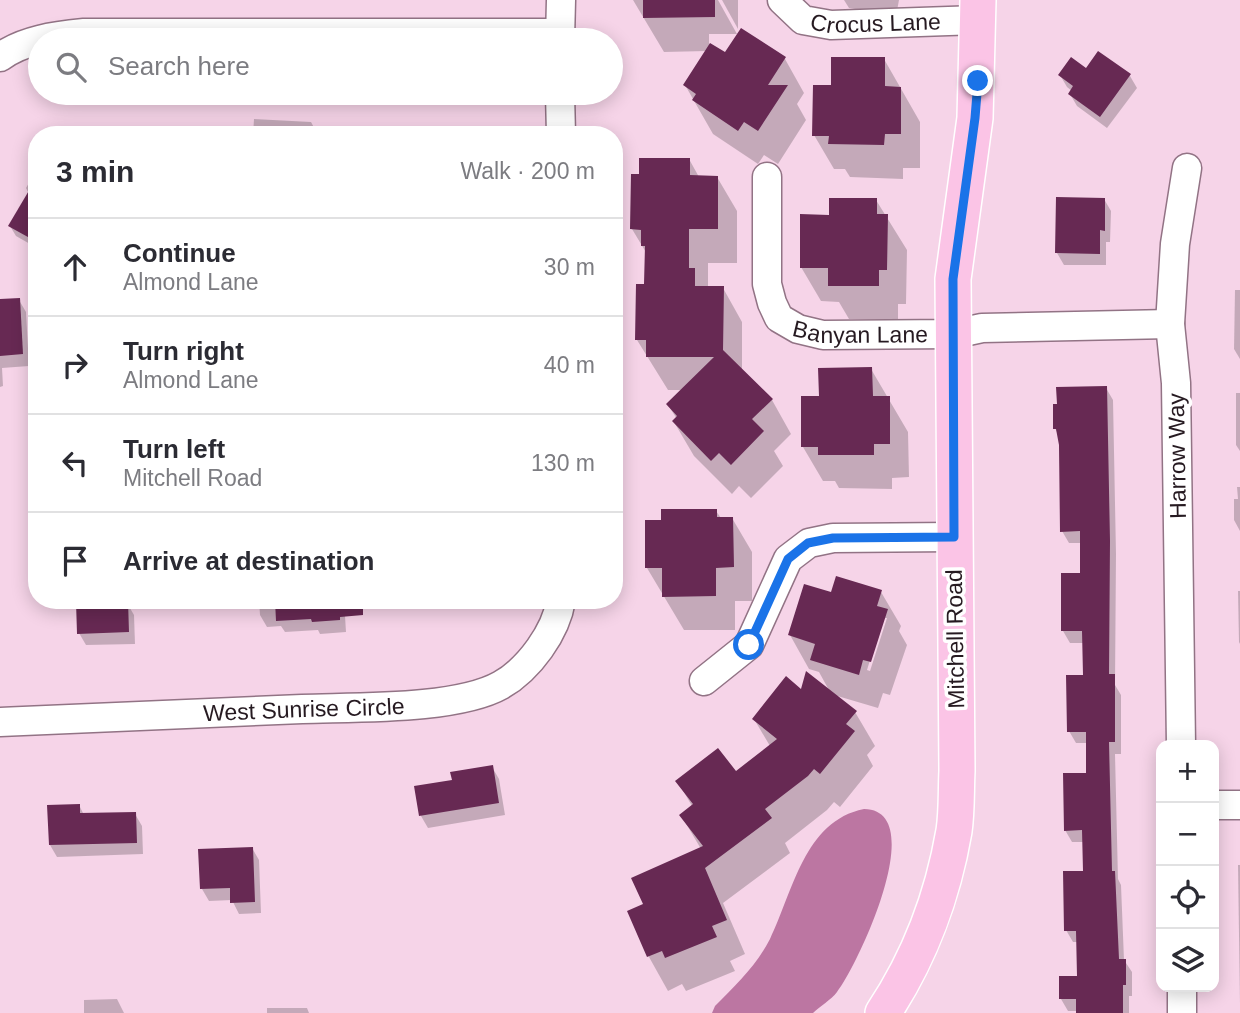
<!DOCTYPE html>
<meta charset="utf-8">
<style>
:root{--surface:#fff;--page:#f7f7f7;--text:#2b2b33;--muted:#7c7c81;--line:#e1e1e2}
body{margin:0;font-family:Helvetica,sans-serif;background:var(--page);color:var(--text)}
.controls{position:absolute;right:21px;bottom:21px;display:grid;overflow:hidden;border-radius:14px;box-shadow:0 4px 18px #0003}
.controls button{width:63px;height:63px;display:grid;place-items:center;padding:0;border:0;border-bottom:2px solid var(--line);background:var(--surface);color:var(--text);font:35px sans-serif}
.stop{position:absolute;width:21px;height:21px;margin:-16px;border:5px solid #1a73e8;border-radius:50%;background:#fff}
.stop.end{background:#1a73e8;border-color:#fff;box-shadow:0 2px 7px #0008}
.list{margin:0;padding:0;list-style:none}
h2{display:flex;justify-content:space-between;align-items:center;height:91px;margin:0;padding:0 28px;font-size:30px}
h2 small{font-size:23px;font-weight:400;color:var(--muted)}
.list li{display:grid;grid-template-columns:46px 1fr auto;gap:21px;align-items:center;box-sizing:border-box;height:98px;padding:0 28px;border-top:2px solid var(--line)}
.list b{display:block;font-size:26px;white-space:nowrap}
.list p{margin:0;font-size:23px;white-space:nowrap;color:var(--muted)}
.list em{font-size:23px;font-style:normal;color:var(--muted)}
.icon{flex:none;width:38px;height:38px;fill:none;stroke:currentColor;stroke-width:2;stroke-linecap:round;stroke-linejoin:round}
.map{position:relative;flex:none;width:1240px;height:1013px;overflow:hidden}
.search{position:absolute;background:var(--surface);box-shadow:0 4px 18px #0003;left:28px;top:28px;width:595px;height:77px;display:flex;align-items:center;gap:18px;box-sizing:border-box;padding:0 24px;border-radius:38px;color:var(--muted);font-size:26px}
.panel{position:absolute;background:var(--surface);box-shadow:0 4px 18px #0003;left:28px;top:126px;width:595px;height:483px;border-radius:28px}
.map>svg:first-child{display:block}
.water{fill:#bc76a2}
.shadow{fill:#0003;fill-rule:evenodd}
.building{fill:#672953}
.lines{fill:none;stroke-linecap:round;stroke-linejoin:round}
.minor-casing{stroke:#927385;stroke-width:31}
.major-casing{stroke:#fff;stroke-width:38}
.minor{stroke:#fff;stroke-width:28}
.major{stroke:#fbc4e6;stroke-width:35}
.route{stroke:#1a73e8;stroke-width:9}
.labels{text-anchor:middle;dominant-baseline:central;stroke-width:7;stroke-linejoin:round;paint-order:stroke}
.street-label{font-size:23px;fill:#261a21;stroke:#fff}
</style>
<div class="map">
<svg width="1240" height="1013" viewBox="0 0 1240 1013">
<rect width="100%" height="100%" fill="#f6d4e8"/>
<path class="water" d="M864,809C931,810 858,965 837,992C831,1000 820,1006 813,1013H712L715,1006C736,985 756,966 770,939C793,892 804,821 864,809Z"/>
<g class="shadow">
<polygon points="633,0 718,0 737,34 709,34 709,44 726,54 785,59 804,93 797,104 806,120 778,164 764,155 758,164 713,134 685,85 707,51 664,52"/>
<polygon points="722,0 738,0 738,29"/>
<polygon points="844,0 907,0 899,0 896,16 849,8"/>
<polygon points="1099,53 1130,76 1137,88 1107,128 1077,106 1070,94 1072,91 1067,87 1060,75 1086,70"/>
<polygon points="884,59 920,122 920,168 903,168 903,179 850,177 845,169 834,169 814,135 832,87"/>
<polygon points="254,119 311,122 318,135 253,135"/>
<polygon points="689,159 699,177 717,177 737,211 737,263 708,263 708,288 723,288 742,322 742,371 772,400 791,434 774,451 783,466 751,498 739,486 732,494 694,456 674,422 677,419 668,405 683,390 668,390 637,340 646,286 647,254 632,229 641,176"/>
<polygon points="37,169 37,248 16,236 10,226 29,194 26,188"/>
<polygon points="1104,199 1111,211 1110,242 1106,242 1106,265 1064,265 1057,253"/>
<polygon points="876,200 907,250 906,304 898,304 898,320 849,319 839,302 821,301 801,267 831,216"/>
<polygon points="1235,290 1240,290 1240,359 1234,349"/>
<polygon points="19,300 26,312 29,366 2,368 3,386 0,387 0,301"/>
<polygon points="871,369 908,432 909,477 892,478 892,489 839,488 835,481 823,481 803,447 820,398"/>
<polygon points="1106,388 1113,400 1116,554 1115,685 1121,695 1121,754 1115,754 1118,879 1121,885 1124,960 1132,972 1132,996 1129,996 1129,1013 1078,1013 1078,1011 1068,1011 1061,999 1061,977 1078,977 1078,942 1073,942 1066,930 1084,873 1084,842 1072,842 1065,830 1088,775 1088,743 1076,743 1069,731 1085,676 1084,643 1070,643 1063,631 1082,575 1082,543 1069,543 1062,531 1059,436 1055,428"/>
<polygon points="1236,393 1240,393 1240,451 1236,445"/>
<polygon points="1237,487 1240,487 1240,531 1234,520 1234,499 1238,499"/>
<polygon points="716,511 721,518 732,518 752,552 752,601 735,601 735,630 684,630 647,568 663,522"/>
<polygon points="1238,591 1240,591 1240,644 1239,642"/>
<path d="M881,592L901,626L899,631L907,645L890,695L883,693L878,708L834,695L855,712L875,746L867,755L873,766L840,807L834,802L827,810L785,843L790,853L723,903L745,954L730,961L735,971L686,991L682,984L668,991L649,957L629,912L645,905L701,849L681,815L692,806L678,782L735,774L770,746L754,719L802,691L830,692L819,672L809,669L790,635L832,594ZM883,618H887L870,671L867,670Z"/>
<polygon points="259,600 344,600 346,632 320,634 318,630 285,632 281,626 267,627 260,615"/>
<polygon points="429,600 453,600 449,609"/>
<polygon points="127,603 134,615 135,644 86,645 79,633"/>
<polygon points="492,767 499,779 505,815 428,828 421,816 416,787 454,781"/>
<polygon points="79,805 84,815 135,814 142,826 143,854 57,857 50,845"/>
<polygon points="252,848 259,860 261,913 239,914 232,900 209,901 202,889"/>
<polygon points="1238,865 1240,865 1240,1005"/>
<polygon points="117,999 124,1013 84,1013 84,1000"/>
<polygon points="267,1008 307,1008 309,1013 267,1013"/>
</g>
<g class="building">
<polygon points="643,0 715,0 715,17 643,18"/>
<polygon points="741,28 786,57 768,85 788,85 758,131 744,122 738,131 692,100 696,94 683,85 710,43 725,52"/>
<polygon points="1098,51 1131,74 1100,117 1068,94 1073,86 1058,75 1071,57 1086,68"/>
<polygon points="831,57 885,57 885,86 901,87 901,134 885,134 884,145 828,144 829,136 812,136 813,85 831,85"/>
<polygon points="639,158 690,158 690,175 718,176 718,229 689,229 689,268 695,268 695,286 724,286 723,350 773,399 752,419 764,431 731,465 719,453 711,461 672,421 677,416 666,404 714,357 646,357 646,340 635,340 636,284 644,284 645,246 641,246 641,230 630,229 631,174 639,174"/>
<polygon points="37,177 37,242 8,226"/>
<polygon points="1056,197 1105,198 1105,231 1100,230 1100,254 1055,253"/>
<polygon points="829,198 877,198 877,214 888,214 887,270 879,270 879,286 828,286 828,268 800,268 800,214 829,215"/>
<polygon points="20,298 23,354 0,356 0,299"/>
<polygon points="872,367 873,396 890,396 890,444 874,444 874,455 818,455 818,447 801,447 801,396 819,396 818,368"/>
<polygon points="1107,386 1110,541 1109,674 1115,674 1115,742 1109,742 1112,871 1115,871 1119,959 1126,959 1126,985 1123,985 1123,1013 1076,1013 1076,999 1059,999 1059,976 1077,976 1076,931 1064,931 1063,871 1083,871 1082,830 1064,831 1063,773 1086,773 1086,732 1067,732 1066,675 1083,675 1082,631 1061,631 1061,573 1080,573 1080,531 1060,532 1059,445 1056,429 1053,429 1053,404 1057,404 1056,387"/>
<polygon points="661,509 717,509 717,517 733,517 734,567 716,568 716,596 662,597 662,568 645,568 645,520 661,520"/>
<polygon points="836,576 882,590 877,606 888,609 871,662 863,660 859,675 810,660 815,644 788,635 804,584 831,592"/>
<polygon points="275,600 363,600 363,615 340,617 340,620 312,622 311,619 276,621"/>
<polygon points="128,601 129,632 77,634 76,602"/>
<polygon points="806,671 857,711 846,724 855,731 820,774 814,769 808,776 765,809 772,818 705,868 727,920 712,926 717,937 665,958 662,951 647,957 627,911 643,904 631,878 703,846 679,815 693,804 675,781 718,748 736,771 777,739 752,719 786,676 801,689"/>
<polygon points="493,765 499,803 419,816 414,786 452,780 450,772"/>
<polygon points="80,804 80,813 136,812 137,843 49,845 47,805"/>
<polygon points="253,847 255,902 230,903 230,888 200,889 198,849"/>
</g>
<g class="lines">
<defs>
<g id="minor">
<path id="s1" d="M782,0L803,20L831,25L978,20"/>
<polyline points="560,40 561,0"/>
<path d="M0,57C24,40 54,36 84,33H560"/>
<polyline points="560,93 561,135"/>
<path id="s2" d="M767,177V284L772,303L779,318L798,329L823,335L954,334L982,328L1170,324"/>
<polyline points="704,681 749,645 788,559 809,543 833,538 954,537"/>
<path id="s3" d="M0,722C101,718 202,713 302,709C355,707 457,710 501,685C529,669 556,632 561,600"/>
<polyline points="1181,745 1176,383 1170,324 1175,244 1187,168"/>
<polyline points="1214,805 1240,805"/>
<polyline points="1182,987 1182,1013"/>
</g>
<path id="major" d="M883,1013C919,959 943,895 954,831C957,811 956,790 957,771L953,279L975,118L978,0"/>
</defs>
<use href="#minor" class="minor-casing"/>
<use href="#major" class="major-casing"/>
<use href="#minor" class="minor"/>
<use href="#major" class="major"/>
</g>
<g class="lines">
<polyline class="route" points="749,645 788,559 808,543 833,538 954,537 953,279 975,118 978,81"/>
</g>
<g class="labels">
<g class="street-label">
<text stroke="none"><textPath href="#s1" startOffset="102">Crocus Lane</textPath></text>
<text stroke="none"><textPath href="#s2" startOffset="228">Banyan Lane</textPath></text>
<text transform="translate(1177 456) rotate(-91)">Harrow Way</text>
<text transform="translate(955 639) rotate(-91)">Mitchell Road</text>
<text stroke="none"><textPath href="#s3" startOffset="304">West Sunrise Circle</textPath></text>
</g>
</g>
</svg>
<div class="controls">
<button>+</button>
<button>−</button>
<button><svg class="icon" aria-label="locate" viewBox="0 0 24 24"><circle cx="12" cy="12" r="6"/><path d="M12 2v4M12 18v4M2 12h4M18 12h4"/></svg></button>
<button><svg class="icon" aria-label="layers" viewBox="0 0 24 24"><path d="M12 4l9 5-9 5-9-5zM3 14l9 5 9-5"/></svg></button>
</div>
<div class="stop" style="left:749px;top:645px"></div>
<div class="stop end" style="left:978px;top:81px"></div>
<div class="search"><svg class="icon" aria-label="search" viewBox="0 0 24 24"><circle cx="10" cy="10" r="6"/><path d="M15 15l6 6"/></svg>Search here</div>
<section class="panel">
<h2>3 min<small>Walk · 200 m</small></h2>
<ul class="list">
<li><svg class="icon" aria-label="ahead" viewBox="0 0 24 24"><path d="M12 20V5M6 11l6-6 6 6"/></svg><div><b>Continue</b><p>Almond Lane</p></div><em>30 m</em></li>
<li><svg class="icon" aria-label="right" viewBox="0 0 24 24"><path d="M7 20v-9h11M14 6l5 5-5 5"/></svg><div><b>Turn right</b><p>Almond Lane</p></div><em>40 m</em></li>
<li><svg class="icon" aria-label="left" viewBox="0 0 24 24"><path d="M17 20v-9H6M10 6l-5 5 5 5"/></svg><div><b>Turn left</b><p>Mitchell Road</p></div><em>130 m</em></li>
<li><svg class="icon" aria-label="arrive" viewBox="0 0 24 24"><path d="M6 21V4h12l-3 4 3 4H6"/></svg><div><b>Arrive at destination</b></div></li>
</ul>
</section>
</div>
